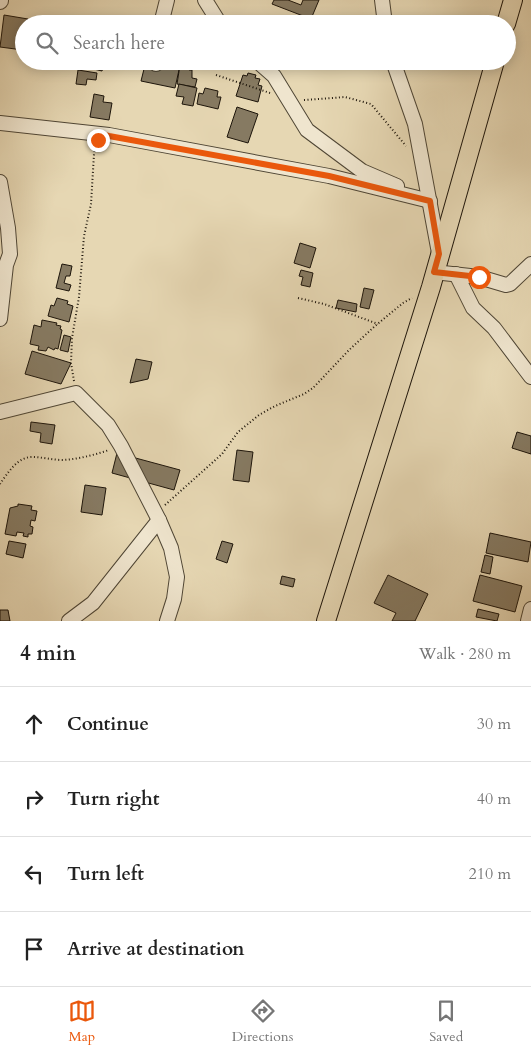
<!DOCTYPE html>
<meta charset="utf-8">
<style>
:root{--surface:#fff;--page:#f2f2f2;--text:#222;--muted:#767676;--line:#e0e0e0;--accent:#ea580c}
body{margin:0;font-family:Cardo,serif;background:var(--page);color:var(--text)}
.stop{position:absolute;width:15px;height:15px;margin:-11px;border:4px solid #ea580c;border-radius:50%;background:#fff}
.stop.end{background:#ea580c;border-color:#fff;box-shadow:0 1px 5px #0008}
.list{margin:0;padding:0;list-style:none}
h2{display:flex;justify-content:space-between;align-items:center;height:65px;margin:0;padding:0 20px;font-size:21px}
h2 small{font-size:16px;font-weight:400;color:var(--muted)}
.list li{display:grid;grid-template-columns:32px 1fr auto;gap:15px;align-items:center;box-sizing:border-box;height:75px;padding:0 20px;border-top:1px solid var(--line)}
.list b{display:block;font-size:19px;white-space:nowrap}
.list em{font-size:16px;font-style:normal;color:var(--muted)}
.icon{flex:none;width:28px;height:28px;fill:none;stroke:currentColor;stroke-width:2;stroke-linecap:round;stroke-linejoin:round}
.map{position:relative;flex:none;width:531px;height:621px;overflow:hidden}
.search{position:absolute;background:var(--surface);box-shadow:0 2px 12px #0003;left:15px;right:15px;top:15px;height:55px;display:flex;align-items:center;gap:12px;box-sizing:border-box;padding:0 18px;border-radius:28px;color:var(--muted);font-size:19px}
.sheet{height:365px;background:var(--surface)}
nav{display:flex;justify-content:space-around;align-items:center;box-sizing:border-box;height:70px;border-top:1px solid var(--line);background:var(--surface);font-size:14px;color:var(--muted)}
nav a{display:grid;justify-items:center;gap:2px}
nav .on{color:var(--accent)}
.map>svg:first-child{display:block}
.building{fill:#867a62;stroke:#1d150b}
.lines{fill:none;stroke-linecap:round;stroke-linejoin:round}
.minor-casing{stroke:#4f4635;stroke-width:16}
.major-casing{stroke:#1d150b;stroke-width:20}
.path{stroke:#1d150b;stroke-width:2;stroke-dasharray:1 2.5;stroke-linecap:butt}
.minor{stroke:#efe5ce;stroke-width:14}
.major{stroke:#e6d7b3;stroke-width:18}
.route{stroke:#ea580c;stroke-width:6}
</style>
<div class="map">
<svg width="531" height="621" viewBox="0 0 531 621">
<rect width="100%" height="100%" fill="#e6d7b3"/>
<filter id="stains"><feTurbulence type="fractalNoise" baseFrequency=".004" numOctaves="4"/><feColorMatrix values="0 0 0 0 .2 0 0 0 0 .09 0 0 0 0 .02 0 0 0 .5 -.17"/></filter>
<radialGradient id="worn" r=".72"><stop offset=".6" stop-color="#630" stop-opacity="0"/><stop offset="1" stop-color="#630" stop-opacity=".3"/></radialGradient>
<g class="building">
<polygon points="274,0 288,0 301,5 303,0 319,0 311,19 272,4"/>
<polygon points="4,15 28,19 27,24 24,24 23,50 0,47"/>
<polygon points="82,61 105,61 102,71 81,66"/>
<polygon points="165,61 181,61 175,88 141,81 145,65 164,69"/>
<polygon points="180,65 189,67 189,70 192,70 192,78 197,79 195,87 177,84"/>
<polygon points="78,70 97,73 96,80 87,79 86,85 76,84"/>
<polygon points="248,73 256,75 255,78 260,79 258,85 262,86 258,102 236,96 243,75 247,76"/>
<polygon points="179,84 197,88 193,106 182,104 184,97 176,96"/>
<polygon points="205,88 218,91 217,97 221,97 218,109 197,104 199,93 203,94"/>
<polygon points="94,94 104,96 103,102 112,103 109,120 90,117"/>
<polygon points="237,107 258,114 248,143 227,137"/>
<polygon points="300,243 316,248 310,268 294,263"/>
<polygon points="62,264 72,266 70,276 66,276 64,283 71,285 69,291 56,288"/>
<polygon points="301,270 313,273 310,287 301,285 303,277 299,276"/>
<polygon points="364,288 374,290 369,309 360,307"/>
<polygon points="57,298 68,301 67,304 73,306 69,322 48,316 51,305 54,306"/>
<polygon points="338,300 357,304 356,312 336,308"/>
<polygon points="42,320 57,323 56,325 61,326 60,329 62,330 58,349 55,348 54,350 48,347 46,351 38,350 39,346 30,344 34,325 41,327"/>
<polygon points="64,335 71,337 68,352 60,350"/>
<polygon points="32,351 71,363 61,384 25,374"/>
<polygon points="136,359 152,362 148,379 130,383"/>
<polygon points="31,422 55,425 52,444 40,442 41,433 30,431"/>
<polygon points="517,432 531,436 531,454 512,448"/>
<polygon points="237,450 253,452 249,482 233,480"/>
<polygon points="117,453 180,470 174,490 112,473"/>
<polygon points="85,485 106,488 102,515 81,512"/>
<polygon points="18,504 32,506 31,510 37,511 35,521 31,520 30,526 33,527 32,534 28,534 28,537 23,536 24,533 17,532 16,536 5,534 10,508 18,506"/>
<polygon points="490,533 531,542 528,562 486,553"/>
<polygon points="9,541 26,544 23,558 6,554"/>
<polygon points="222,541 233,544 227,563 216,559"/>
<polygon points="485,555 493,557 490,574 481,572"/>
<polygon points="388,575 428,594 415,621 392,621 396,613 374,603"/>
<polygon points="480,575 522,586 515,612 473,601"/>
<polygon points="282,576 295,579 293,587 280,584"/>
<polygon points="478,609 499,614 497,621 476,617"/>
<polygon points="0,610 8,610 10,621 0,621"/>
</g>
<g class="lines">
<defs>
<g id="minor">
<polyline points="205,0 220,24"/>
<polyline points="382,0 385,24"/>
<polyline points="0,2 1,1"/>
<polyline points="161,24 167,0"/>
<polyline points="257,61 274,76 307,130 362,171 397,186"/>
<polyline points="393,61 415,124 439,253"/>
<polyline points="156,64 156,61"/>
<polyline points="0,123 109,135 329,176 430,201"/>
<polyline points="0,182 8,228 10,254 6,265 0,319"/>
<polyline points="434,272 479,277 506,285 510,284 531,264"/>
<polyline points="456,274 473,308 494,328 531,377"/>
<polyline points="0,412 76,393 108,425 121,446 159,520 171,548 177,577 174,599 167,621"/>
<polyline points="69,621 93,603 159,520"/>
<polyline points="528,621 531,609"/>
</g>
<g id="major">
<polyline points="506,24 513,0"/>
<polyline points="326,621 431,287 495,61"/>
</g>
</defs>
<use href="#minor" class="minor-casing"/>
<use href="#major" class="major-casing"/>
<g class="path">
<polyline points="216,75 270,93"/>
<polyline points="304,100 345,97 371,104 406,146"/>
<polyline points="298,298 324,304 378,324"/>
<polyline points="74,381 71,363 72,338 79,297 84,236 91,204 94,154 96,146"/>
<path d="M0,484C7,474 17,457 32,457C42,457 52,460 63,460C79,459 94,455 109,450"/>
<polyline points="165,505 222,454 238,432 259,415 275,406 304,394 313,388 349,350 375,326 403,303 412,298"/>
</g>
<use href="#minor" class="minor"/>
<use href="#major" class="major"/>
</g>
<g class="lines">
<polyline class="route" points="98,140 100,134 109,136 329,176 430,201 439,254 434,272 479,277"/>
</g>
<rect width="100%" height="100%" filter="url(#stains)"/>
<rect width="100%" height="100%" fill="url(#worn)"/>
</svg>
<div class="stop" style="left:479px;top:277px"></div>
<div class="stop end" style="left:98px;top:140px"></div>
<div class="search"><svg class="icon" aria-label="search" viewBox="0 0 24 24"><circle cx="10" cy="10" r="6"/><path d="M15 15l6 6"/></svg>Search here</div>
</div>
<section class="sheet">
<h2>4 min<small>Walk · 280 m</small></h2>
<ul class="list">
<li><svg class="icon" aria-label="ahead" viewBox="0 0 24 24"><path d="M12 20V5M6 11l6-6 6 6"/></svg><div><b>Continue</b></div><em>30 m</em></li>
<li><svg class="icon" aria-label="right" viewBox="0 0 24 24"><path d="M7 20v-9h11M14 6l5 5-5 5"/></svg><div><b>Turn right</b></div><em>40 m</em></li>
<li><svg class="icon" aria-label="left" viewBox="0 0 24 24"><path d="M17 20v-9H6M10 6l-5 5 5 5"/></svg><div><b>Turn left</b></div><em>210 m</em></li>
<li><svg class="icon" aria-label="arrive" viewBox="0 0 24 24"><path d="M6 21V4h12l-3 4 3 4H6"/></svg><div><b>Arrive at destination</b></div></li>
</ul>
</section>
<nav>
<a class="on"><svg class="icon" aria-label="map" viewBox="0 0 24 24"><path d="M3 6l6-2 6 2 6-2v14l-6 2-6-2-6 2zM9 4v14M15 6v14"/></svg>Map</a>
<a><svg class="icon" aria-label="directions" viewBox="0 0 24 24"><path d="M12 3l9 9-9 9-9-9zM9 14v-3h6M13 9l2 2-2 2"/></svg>Directions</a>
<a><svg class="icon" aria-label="saved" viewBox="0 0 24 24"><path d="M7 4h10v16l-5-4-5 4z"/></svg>Saved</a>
</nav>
